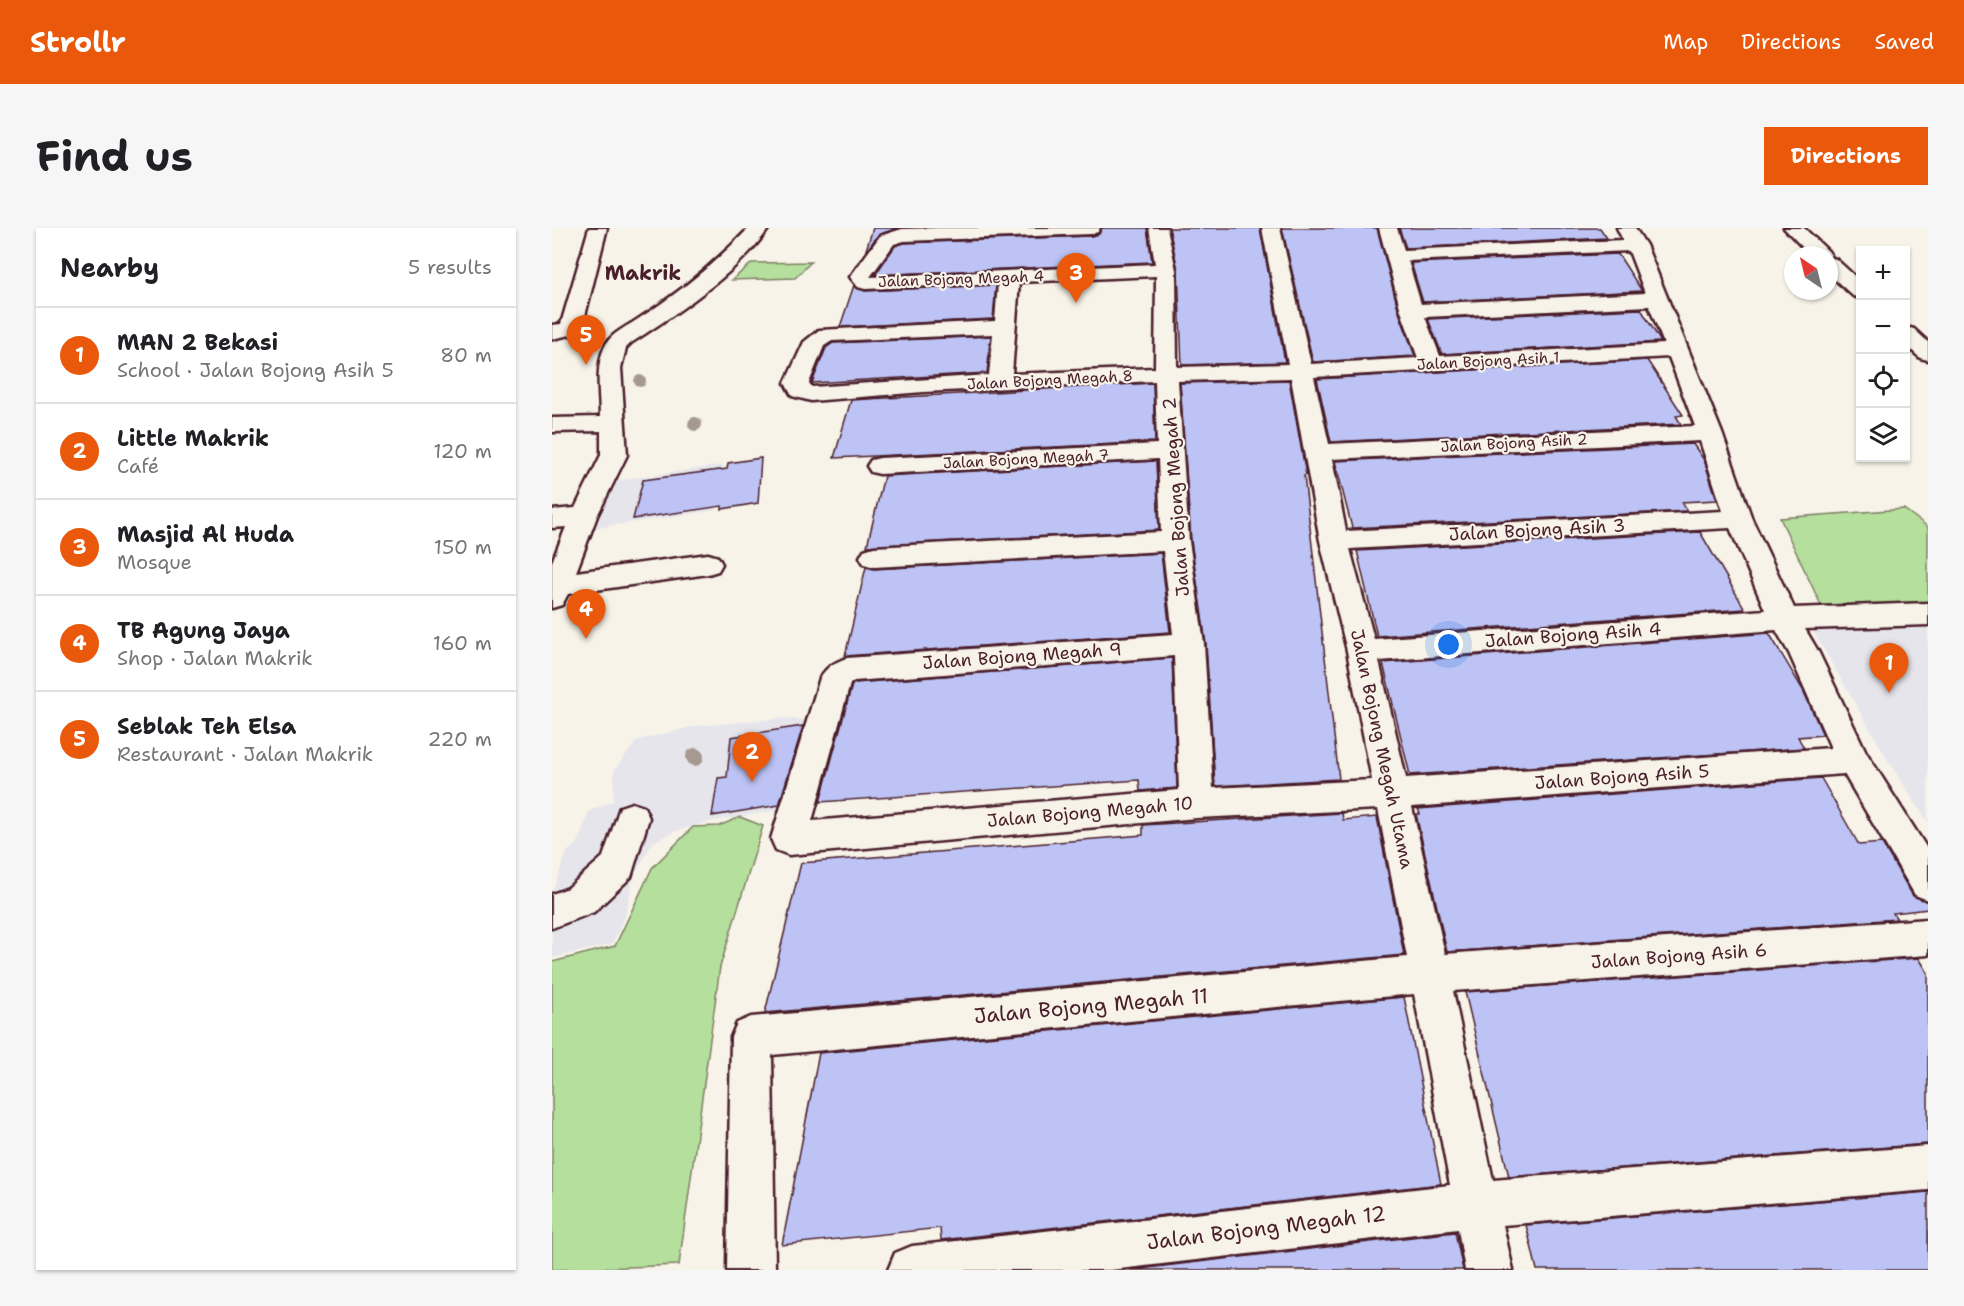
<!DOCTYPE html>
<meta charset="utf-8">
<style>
:root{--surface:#fff;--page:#f6f6f6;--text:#202124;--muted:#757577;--line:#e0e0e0;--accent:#ea580c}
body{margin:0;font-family:"Shantell Sans",sans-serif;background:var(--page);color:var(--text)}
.controls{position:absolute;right:18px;top:18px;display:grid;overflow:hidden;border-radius:0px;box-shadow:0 2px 4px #0004}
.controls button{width:54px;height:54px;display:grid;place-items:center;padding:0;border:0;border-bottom:2px solid var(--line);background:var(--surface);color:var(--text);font:30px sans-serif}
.compass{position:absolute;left:1232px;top:18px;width:54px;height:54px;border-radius:50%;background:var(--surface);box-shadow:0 2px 4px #0004;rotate:325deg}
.you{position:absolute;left:897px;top:417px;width:21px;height:21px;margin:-15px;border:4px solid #fff;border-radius:50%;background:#1a73e8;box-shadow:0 0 0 9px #1a73e833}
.badge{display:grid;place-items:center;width:39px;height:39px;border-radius:50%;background:var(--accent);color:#fff;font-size:20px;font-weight:700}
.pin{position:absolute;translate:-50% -50px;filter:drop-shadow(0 2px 3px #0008)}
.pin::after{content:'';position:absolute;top:32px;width:21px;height:18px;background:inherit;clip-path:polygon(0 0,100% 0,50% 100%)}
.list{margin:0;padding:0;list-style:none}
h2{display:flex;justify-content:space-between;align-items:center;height:78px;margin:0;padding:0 24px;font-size:26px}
h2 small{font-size:20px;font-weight:400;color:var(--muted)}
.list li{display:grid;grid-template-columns:39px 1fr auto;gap:18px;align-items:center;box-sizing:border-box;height:96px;padding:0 24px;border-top:2px solid var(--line)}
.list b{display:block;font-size:22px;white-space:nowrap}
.list p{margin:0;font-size:20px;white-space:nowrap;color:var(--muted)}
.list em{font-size:20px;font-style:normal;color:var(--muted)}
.icon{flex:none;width:33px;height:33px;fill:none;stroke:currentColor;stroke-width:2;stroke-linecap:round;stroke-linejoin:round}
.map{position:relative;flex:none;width:1376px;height:1042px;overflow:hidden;border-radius:0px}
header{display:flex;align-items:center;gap:36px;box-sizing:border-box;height:84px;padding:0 30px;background:var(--accent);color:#fff}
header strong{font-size:28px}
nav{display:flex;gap:33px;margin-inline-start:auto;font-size:21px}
.intro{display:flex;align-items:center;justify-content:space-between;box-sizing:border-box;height:144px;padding:0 36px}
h1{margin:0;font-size:42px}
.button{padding:15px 27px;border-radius:0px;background:var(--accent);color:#fff;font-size:21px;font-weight:700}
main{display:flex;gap:36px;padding:0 36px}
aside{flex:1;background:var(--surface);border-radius:0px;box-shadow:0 2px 4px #0004}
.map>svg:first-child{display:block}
.built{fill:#e6e5ec}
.green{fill:#b4df9d;stroke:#7f7f64;stroke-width:1.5}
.building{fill:#bdc4f5;stroke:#4a1f2b;stroke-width:1.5}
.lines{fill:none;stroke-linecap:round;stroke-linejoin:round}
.minor-casing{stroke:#4a1f2b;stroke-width:5}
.minor{fill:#f7f3e8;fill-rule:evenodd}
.tree{fill:#a69990}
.labels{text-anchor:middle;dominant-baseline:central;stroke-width:4.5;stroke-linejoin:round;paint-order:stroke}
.far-street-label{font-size:15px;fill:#4a1f2b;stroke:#f7f3e8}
.street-label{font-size:18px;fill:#4a1f2b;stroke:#f7f3e8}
.far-district-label{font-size:20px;font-weight:bold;fill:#4a1f2b;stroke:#f7f3e8}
.near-street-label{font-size:21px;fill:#4a1f2b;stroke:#f7f3e8}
</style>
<header>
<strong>Strollr</strong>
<nav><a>Map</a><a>Directions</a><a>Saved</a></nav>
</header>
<div class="intro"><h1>Find us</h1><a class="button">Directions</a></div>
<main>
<aside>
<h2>Nearby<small>5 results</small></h2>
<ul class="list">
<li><span class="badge">1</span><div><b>MAN 2 Bekasi</b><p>School · Jalan Bojong Asih 5</p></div><em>80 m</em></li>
<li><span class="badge">2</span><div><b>Little Makrik</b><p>Café</p></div><em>120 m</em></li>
<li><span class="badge">3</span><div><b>Masjid Al Huda</b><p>Mosque</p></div><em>150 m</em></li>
<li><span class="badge">4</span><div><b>TB Agung Jaya</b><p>Shop · Jalan Makrik</p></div><em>160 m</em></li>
<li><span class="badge">5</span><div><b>Seblak Teh Elsa</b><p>Restaurant · Jalan Makrik</p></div><em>220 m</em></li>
</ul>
</aside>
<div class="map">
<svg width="1376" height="1042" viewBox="0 0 1376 1042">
<rect width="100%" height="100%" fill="#f7f3e8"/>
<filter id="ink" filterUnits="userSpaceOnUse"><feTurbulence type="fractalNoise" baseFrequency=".0167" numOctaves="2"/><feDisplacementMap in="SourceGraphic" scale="12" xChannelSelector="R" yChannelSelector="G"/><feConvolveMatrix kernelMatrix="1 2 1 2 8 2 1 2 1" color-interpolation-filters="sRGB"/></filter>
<g filter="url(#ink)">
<g class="built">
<polygon points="171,237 164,282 44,300 60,253"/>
<polygon points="1376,392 1376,594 1337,534 1257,396"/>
<polygon points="232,490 268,494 241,580 160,593 124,603 101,614 82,648 73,689 60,716 0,730 0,665 15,624 26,615 37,583 61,573 62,542 86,512 144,498"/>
</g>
<g class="green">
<polygon points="259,34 243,50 180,52 200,35"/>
<polygon points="1352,281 1376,299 1376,375 1269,377 1228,290"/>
<polygon points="188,589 211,598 168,739 127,1037 0,1042 0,734 63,718 100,640 141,599 167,598"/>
</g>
<g class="building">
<polygon points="321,0 346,0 326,7 313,25"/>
<polygon points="550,0 595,0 600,34 323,47 343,18 352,15 539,8 547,6"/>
<polygon points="617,0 708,0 733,134 630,137 626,42"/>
<polygon points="730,0 825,0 847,84 863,128 761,134"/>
<polygon points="847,0 1048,0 1055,10 854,20"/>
<polygon points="1066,26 1090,63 871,74 859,35"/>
<polygon points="302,57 313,63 444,57 441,91 288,99"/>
<polygon points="1089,81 1109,114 890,126 876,91"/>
<polygon points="439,108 435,145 260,155 274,120 281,115"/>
<polygon points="1095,132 1131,187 1124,188 1129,196 779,214 765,151"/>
<polygon points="737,152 754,247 752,248 787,551 663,558 654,416 639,313 628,155"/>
<polygon points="601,155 603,214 282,230 299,172"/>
<polygon points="1141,216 1152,232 1165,272 1130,274 1135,283 800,300 783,233"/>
<polygon points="209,230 206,275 170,281 170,278 81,291 91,252 175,241 176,235"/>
<polygon points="604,233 607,302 315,318 332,248"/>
<polygon points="1148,304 1193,381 825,408 805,323"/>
<polygon points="609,325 618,404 293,428 314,339 322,341"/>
<polygon points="1217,405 1251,462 1271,507 1246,509 1252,520 858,547 831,435"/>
<polygon points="620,430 625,560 588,563 587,552 268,574 300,457 303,455"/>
<polygon points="251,498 227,577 160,588 166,550 175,549 179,509"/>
<polygon points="1269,550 1307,617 1330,615 1361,668 1376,674 1376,681 1341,685 1345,691 895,724 864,586 868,586 866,581"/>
<polygon points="790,585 791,592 825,589 852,727 213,785 249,635 591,607 591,597"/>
<polygon points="1367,730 1376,745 1376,916 957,949 913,764"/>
<polygon points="852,769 889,956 389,1012 388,1000 230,1017 267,825"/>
<polygon points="1376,964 1376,1042 985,1042 974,997"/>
<polygon points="903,1004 911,1042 578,1042"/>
</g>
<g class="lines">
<defs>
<g id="minor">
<polygon points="37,0 55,0 30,100 27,105 0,111 0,97 9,96"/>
<path d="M197,0H217C187,44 124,86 79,115L74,120L69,140L75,227L45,288L24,344L156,326L166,329L170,336L166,343L156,346L16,366L10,377L0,380V334L14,299L0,300V282L23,280L49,227V203L0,204V190L48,189C48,167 43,141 52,120C57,107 72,100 83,93C125,67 163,35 197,0Z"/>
<path d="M385,0H548L546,4L539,6L352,13L342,16L318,49L603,36L597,0H615L624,42L625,139L736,136L710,0H728L759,136L866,130L849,83L827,0H845L852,22L1071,12L1065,0H1083L1094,17L1170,205L1200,291L1242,380L1376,375V397L1253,401L1266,423L1314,524L1376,622V672L1363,667L1292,546L860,579L893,726L1376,691V727L901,763L941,952L1376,918V962L951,997L961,1042H913L906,1001L559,1042H336L343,1025L360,1018L898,957L862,766L220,827L223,1042H175L179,809L185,795L199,789L855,729L826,581L645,590L237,627L224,622L219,611L268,450C275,438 283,434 295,430L621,406L611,323L322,339L312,336L308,329L312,322L322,319L609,304L606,231L328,246L319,244L315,238L319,232L328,230L605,216L603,153L371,164L259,173L240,168L233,155L252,114L267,102L443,93L446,55L313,61L306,59L298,49L328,8L350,1ZM1077,23L1093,65L869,76L856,33ZM604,48L603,140L460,146L467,54ZM1097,78L1112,116L888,128L873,89ZM441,106L437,147L260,159L257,155L272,118L280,113ZM1117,129L1143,198L777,216L762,149ZM739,150L768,313L795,423L820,552L661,560L652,416L637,313L626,153ZM1148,213L1171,283L794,303L780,231ZM1178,300L1213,382L822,411L798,321ZM1224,402L1237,425L1279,520L854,550L827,433ZM622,428L627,562L260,593L298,456L302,453Z"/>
<polygon points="1232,0 1252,0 1276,23 1279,27 1277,29 1284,31 1308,53 1308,70 1301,68 1277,46 1277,27 1258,27"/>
<polygon points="1354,99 1362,101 1376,114 1376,132 1368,130 1354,117"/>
<polygon points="80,575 92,579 97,590 79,649 42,684 0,700 0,666 16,660 51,629 68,579"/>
</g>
</defs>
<use href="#minor" class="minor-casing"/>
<use href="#minor" class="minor"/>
</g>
<g class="tree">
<circle cx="88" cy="153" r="6"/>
<circle cx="143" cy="196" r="7"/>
<circle cx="143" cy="529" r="9"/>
</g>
</g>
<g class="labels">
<g class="far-street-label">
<text transform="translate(409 51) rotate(-2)">Jalan Bojong Megah 4</text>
<text transform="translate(936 133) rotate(-3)">Jalan Bojong Asih 1</text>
<text transform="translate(498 152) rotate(-3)">Jalan Bojong Megah 8</text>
<text transform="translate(962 215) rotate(-3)">Jalan Bojong Asih 2</text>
<text transform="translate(474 231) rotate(-3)">Jalan Bojong Megah 7</text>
</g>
<g class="street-label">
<text transform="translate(624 269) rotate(-94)">Jalan Bojong Megah 2</text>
<text transform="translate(985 302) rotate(-3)">Jalan Bojong Asih 3</text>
<text transform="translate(1021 407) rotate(-4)">Jalan Bojong Asih 4</text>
<text transform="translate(470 428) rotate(-4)">Jalan Bojong Megah 9</text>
<text transform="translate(830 521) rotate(78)">Jalan Bojong Megah Utama</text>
<text transform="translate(1070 549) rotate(-4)">Jalan Bojong Asih 5</text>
<text transform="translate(538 584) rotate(-5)">Jalan Bojong Megah 10</text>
<text transform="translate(1127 728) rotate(-4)">Jalan Bojong Asih 6</text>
</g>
<g class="far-district-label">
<text x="91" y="45">Makrik</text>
</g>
<g class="near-street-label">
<text transform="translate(539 778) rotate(-5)">Jalan Bojong Megah 11</text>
<text transform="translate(714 1000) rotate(-7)">Jalan Bojong Megah 12</text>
</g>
</g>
</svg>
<div class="controls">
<button>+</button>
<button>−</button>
<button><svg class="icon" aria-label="locate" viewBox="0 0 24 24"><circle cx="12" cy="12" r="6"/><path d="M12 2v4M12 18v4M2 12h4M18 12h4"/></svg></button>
<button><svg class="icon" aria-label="layers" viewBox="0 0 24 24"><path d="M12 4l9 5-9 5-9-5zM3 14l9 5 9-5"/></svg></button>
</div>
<svg class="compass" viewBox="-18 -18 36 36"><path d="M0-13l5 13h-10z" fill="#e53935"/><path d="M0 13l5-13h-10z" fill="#757577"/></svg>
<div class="you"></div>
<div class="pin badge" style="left:1337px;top:465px">1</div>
<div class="pin badge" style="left:200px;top:554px">2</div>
<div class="pin badge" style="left:524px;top:75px">3</div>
<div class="pin badge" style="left:34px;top:411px">4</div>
<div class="pin badge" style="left:34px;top:137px">5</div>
</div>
</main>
